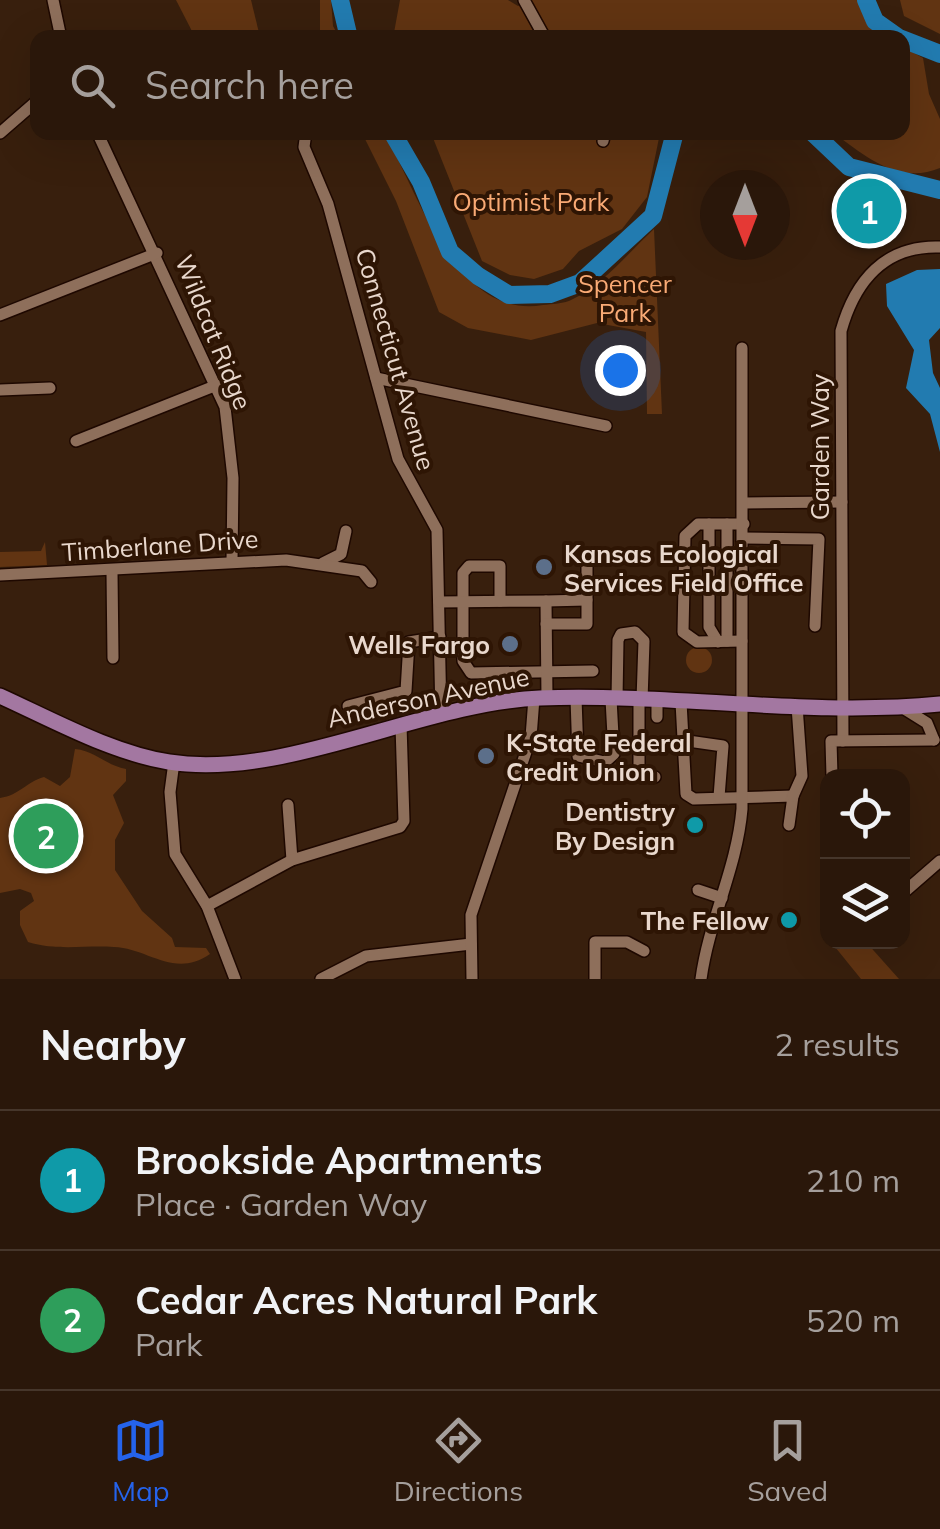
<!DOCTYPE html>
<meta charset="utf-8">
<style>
:root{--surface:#2a170a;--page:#322013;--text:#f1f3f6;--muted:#a59f9c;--line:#46362b;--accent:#2563eb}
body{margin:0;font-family:Mulish,sans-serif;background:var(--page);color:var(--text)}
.controls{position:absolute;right:30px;bottom:30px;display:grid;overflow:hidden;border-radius:20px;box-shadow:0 10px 40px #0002}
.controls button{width:90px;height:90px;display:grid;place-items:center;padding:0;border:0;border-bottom:2px solid var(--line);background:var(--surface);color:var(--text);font:50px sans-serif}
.compass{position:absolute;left:700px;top:170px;width:90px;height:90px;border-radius:50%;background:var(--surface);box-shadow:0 10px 40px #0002;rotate:180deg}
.you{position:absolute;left:620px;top:370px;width:35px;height:35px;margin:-25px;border:8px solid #fff;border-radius:50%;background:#1a73e8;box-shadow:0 0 0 15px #1a73e833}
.badge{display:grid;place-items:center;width:65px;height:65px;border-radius:50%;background:var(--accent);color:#fff;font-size:32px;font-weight:700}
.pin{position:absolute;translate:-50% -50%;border:5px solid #fff;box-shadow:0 2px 10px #0006}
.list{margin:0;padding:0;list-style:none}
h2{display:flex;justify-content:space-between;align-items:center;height:130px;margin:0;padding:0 40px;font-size:42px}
h2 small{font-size:32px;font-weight:400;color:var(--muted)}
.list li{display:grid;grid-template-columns:65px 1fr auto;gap:30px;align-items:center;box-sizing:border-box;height:140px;padding:0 40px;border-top:2px solid var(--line)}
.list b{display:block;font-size:38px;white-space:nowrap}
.list p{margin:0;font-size:32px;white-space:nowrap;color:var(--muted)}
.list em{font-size:32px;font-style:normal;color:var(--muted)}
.icon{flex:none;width:55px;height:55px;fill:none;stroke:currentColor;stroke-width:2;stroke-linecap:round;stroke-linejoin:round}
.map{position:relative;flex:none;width:940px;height:979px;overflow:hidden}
.search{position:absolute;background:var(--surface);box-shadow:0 10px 40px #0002;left:30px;right:30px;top:30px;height:110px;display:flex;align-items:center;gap:25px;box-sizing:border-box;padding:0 35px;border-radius:20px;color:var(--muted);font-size:38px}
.sheet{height:410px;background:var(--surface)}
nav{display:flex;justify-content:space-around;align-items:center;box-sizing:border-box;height:140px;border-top:2px solid var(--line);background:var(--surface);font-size:28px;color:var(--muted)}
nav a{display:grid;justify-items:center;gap:5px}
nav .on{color:var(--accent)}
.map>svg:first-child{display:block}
.green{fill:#613412}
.water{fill:#227bb0}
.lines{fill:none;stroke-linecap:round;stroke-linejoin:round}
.river{stroke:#227bb0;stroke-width:18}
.minor-casing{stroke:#1e0800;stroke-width:14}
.major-casing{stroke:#1e0800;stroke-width:18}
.minor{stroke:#8e6f5b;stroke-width:11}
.major{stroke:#a377a1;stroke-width:15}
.service-dot{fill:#5c6f8a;stroke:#2e1504;stroke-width:4}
.culture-dot{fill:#0f9aa8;stroke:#2e1504;stroke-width:4}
.labels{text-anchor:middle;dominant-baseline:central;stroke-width:8;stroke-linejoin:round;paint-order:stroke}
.park-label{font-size:25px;fill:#f9aa75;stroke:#2e1504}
.street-label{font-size:25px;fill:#e9d8cd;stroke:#2e1504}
.poi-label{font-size:25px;font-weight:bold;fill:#e9d8cd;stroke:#2e1504;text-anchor:end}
</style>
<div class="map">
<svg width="940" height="979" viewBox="0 0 940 979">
<rect width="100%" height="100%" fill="#381f0d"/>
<g class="green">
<polygon points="176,0 251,0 260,37 195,37"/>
<polygon points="320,0 331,0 333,26 339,37 320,37"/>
<polygon points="400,0 508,0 518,6 532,0 859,0 877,33 885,37 393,38"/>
<polygon points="900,0 940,0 940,34 904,16"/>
<path d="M903,47L923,58L929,94L940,119V168C899,185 866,157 834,133L902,132Z"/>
<path d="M362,133H384C419,193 455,320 543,305C552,304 564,304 573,299C604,284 629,252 654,229L662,414H647L646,332L597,323L531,340L468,328L439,312L396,201Z"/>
<polygon points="431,133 660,133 647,197 622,229 579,251 563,269 534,279 510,275 482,261"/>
<polygon points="45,542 47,565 0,567 0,552 41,551"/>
<circle cx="699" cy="660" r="13"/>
<path d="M75,749C96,751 105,765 126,769V781L113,795L124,823L115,840V870L142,911L172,938L175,947L206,948L210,954C174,979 148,948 114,947C84,945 57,951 28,942L20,925V911L34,901L31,893L20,889L0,893V798C20,795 26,782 44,777L60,786L70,777Z"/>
<polygon points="831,942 866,942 899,979 861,979"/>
</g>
<polygon class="water" points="940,269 940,328 929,340 933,373 940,388 940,452 930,414 906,388 914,350 887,306 886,284 917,270"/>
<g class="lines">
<g class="river">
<polyline points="340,0 349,38"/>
<polyline points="866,0 875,21 899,38"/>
<polyline points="902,39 940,54"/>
<polyline points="392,132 421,182 450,252 478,276 509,295 550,294 580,283 653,216 675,132"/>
<polyline points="812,132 849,167 940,190"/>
</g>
<defs>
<g id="minor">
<polyline points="53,0 61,38"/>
<polyline points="524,0 545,38"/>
<polyline points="97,132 225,407 233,478 232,562"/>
<polyline points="306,132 304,147 328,204 398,459 437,530 441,716"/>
<polyline points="0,133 38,100"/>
<polyline points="603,141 605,132"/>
<polyline points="0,315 157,253"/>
<polyline points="376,378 606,426"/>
<polyline points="0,390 50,388"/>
<polyline points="76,441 217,385"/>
<polyline points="744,503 842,502"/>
<polyline points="709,524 709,627 718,642"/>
<polyline points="743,538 819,539 815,626"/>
<polyline points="323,563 341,554 346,531"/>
<polyline points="112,572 113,658"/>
<polyline points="0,575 286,560 362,571 371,582"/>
<polyline points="500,601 500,566 469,566 463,573 463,661 471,673 593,671"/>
<polyline points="546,601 587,600"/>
<polyline points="439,602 546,601 547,698"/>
<polyline points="546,624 587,624 587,567"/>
<polyline points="727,641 727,524"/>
<polyline points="742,641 697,642 683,632 685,536 698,524 744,524"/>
<polyline points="576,698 578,756 605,762 614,754 611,699"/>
<polyline points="617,699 618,640 621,634 635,632 644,641 642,700"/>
<polyline points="639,700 639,776 655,777"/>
<polyline points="681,702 686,794 694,799 793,796 789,825"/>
<polyline points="348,706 406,691 409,642 440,637"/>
<polyline points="903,708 927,723 934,740"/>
<polyline points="657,717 657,701"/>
<polyline points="681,740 723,746 719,797"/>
<path d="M843,741L841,331C855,281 885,245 940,247"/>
<polyline points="174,762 170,792 175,854 207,906 235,979"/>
<polyline points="832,776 831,741 934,740"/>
<polyline points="793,796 802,776 797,706"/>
<polyline points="288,805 292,860"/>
<polyline points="698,890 722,898"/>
<polyline points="902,894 940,861"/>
<polyline points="207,906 292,860 400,827 404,821 401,725"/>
<polyline points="714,921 740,924"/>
<polyline points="321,979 366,956 471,944"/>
<polyline points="472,979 471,915 531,737 534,698"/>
<polyline points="595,979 595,942 627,942 644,951"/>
<path d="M701,979C709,920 737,868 742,809V348"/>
</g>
<path id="major" d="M0,696C53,720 112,753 169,762C286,780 421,703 540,698C673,693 807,717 940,704"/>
</defs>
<use href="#minor" class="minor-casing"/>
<use href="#major" class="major-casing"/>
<use href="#minor" class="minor"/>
<use href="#major" class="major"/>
</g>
<g class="service-dot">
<circle cx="544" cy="567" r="10"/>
<circle cx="510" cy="644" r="10"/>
<circle cx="486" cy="756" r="10"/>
</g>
<g class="culture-dot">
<circle cx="695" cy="825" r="10"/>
<circle cx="789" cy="920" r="10"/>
</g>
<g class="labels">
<g class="park-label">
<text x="531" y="201">Optimist Park</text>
<text x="625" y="283">Spencer<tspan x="625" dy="29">Park</tspan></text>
</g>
<g class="street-label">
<text transform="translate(214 332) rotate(68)">Wildcat Ridge</text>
<text transform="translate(396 359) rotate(74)">Connecticut Avenue</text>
<text transform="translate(819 447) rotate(-90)">Garden Way</text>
<text transform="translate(160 545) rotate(-4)">Timberlane Drive</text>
<text transform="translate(428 697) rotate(-12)">Anderson Avenue</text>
</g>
<g class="poi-label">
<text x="564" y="553" text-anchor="start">Kansas Ecological<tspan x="564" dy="29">Services Field Office</tspan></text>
<text x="490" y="644">Wells Fargo</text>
<text x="506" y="742" text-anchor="start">K-State Federal<tspan x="506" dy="29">Credit Union</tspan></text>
<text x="675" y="811">Dentistry<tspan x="675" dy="29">By Design</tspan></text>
<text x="769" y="920">The Fellow</text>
</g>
</g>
</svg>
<div class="controls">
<button><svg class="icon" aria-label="locate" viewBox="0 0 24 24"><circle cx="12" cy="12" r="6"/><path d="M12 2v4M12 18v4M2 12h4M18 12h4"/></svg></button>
<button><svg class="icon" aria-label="layers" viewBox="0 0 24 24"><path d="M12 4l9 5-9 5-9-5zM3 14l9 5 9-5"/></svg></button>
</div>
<svg class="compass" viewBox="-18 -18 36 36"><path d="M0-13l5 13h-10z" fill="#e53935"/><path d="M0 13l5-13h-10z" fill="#a59f9c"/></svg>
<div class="you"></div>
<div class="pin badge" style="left:869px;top:211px;background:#0f9aa8">1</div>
<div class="pin badge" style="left:46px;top:836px;background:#2e9e5b">2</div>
<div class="search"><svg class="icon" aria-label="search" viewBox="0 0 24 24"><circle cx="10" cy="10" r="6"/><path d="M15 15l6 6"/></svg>Search here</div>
</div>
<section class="sheet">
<h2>Nearby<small>2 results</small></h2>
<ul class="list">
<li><span class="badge" style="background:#0f9aa8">1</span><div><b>Brookside Apartments</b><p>Place · Garden Way</p></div><em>210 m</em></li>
<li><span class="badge" style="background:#2e9e5b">2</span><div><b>Cedar Acres Natural Park</b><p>Park</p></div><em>520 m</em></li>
</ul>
</section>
<nav>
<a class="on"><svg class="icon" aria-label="map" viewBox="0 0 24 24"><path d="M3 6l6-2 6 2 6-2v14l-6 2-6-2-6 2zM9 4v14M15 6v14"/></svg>Map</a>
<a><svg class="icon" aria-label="directions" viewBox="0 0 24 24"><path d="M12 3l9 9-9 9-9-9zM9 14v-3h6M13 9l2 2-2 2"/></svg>Directions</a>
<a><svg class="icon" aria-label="saved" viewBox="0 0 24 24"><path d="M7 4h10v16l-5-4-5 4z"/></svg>Saved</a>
</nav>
